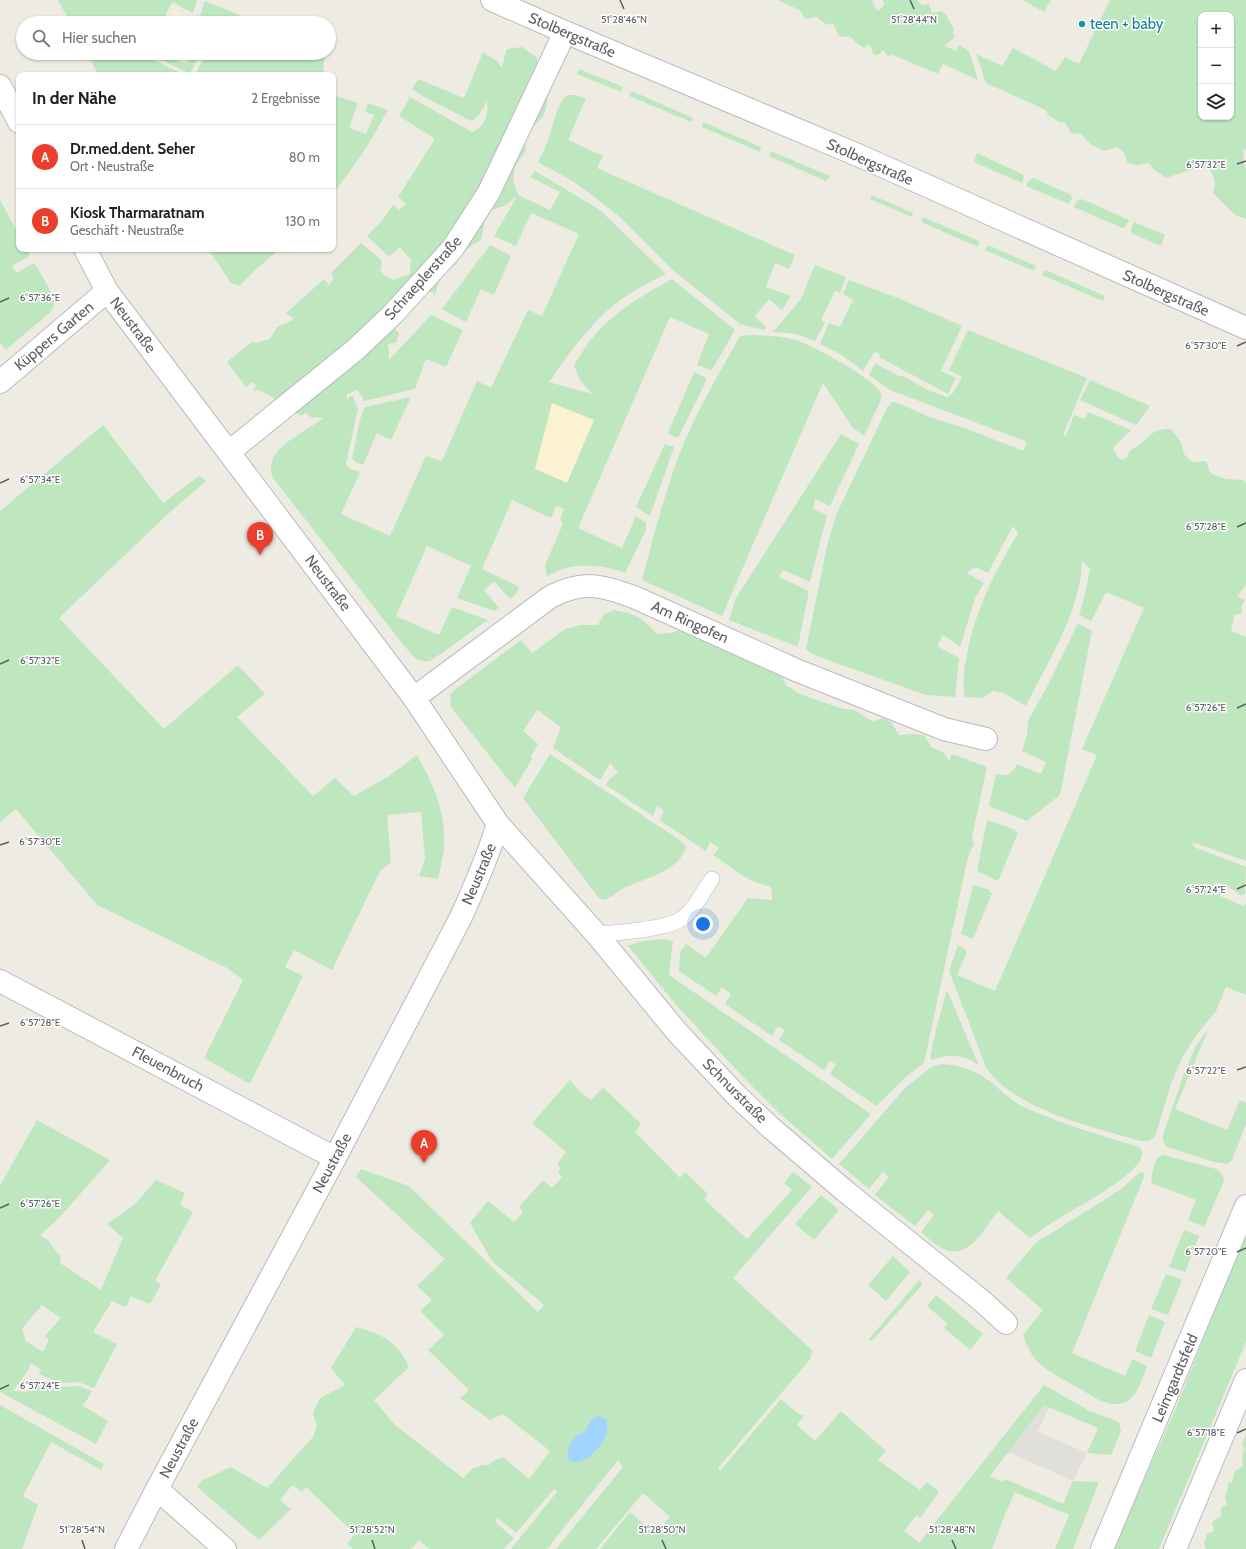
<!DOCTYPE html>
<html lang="de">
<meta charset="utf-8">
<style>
:root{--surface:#fff;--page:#f6f6f6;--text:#202124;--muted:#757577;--line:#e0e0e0;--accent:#eb3f2b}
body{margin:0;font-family:Cabin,sans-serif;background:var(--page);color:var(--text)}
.controls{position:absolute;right:12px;top:12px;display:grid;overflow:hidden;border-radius:8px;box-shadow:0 1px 3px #0004}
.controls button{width:36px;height:36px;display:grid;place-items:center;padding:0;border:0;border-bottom:1px solid var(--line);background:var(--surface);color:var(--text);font:20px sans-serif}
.you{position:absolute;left:703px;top:924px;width:14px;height:14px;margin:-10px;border:3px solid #fff;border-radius:50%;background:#1a73e8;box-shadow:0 0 0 6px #1a73e833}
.badge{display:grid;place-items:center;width:26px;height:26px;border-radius:50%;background:var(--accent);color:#fff;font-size:13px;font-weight:700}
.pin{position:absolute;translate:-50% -33px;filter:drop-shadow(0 1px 2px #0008)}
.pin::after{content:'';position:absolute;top:21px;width:14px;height:12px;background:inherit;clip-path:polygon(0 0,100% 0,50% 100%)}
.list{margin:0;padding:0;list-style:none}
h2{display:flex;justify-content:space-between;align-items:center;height:52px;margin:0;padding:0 16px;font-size:17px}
h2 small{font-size:13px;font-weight:400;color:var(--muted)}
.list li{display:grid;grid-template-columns:26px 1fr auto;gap:12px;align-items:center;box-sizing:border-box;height:64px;padding:0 16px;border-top:1px solid var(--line)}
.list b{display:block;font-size:15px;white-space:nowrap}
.list p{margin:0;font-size:13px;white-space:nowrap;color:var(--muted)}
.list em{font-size:13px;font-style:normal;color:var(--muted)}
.icon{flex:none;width:22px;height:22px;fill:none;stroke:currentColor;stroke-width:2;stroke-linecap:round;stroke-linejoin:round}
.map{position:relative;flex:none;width:1246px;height:1549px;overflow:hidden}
.search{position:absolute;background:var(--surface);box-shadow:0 1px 3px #0004;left:16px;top:16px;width:320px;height:44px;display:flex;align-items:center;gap:10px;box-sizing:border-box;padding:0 14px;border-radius:22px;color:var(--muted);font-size:15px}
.panel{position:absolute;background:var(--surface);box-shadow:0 1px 3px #0004;left:16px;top:72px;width:320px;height:180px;border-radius:8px}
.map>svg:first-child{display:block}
.industrial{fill:#e1dfda}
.green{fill:#bee6bf;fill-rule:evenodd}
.sand{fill:#fbf2d1}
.water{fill:#a1d4ff}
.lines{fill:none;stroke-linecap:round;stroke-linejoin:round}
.service-casing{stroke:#b8babf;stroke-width:16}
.minor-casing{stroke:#b8babf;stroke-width:24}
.tertiary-casing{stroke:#b8babf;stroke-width:24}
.secondary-casing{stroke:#b8bbc1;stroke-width:24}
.service{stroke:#fff;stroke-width:15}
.minor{stroke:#fff;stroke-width:22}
.tertiary{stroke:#fff;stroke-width:22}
.secondary{stroke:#fff;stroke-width:22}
.ticks{fill:none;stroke:#5b5e63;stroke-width:1.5}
.culture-dot{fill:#0f9aa8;stroke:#fff;stroke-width:1.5}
.labels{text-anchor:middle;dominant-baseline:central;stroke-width:3;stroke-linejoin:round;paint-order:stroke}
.culture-label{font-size:15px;fill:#0d838f;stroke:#fff;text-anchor:start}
.street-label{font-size:15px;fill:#5b5e63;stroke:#fff}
.ticks-label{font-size:10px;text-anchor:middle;fill:#5b5e63;stroke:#fff;stroke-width:3;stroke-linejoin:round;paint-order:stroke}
</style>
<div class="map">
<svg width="1246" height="1549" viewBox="0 0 1246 1549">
<rect width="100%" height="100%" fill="#eeece2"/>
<polygon class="industrial" points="1044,1405 1049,1407 1038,1432 1087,1453 1073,1481 1008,1452"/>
<g class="green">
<polygon points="58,0 197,0 193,13 172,2 162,23 71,23"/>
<polygon points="777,0 872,0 875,7 878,11 884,5 883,0 917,0 922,5 929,4 932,13 940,11 945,13 954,29 953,33 955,37 945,46 956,51 959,45 969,51 978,80 943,64 938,74 893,55 888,56 883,50 880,54 874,55 869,44 864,48 857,43 849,36 843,37 839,36 833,23 827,25 817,17 805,19 800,10"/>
<polygon points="1022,0 1051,0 1044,12"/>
<path d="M1110,0H1246V151L1243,147L1244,164L1246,169V219L1235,215L1213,193L1215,182L1210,169L1196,168L1166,178L1153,169L1149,163L1137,165L1127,163L1124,152L1116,147L1105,151L1090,144L1081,134L1071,133L1065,122H1059L1048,115L1046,110L986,83L976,54L1002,66L1013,48L1056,71L1065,57L1079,64ZM1201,15H1231V117H1201Z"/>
<polygon points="205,1 259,23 214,23 200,15"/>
<path d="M522,47L537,57V71L548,86L547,105L544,115L530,130L525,139L526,150L515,167L513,180L518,195L550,210L560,192L530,177L535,171L600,210L666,274C646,284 625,295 608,310C587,329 565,358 549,382L592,394L580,380L574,366C598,321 629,303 672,279L735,330L713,368L711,370L697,365L709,334L670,317L578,528L622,548L636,516L646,523V530L625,573C601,564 568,561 547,577L545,565L563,524L560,519L564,509L556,506L551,518L512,500L482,569L516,585L519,588L516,594L510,599L494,581L484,590L499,608L494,611L457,598L471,566L427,546L396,616L439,635L452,607L488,620L432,660C417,666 411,653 402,643L273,478C261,448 306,433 323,418L310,417L307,413L302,415L297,414L295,410L276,402L273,398L269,395L259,390L253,391L256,385L252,382L246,387L227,362L253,341L255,343L270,339L277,327L291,321L293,318L286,313L324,279L329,285L334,279L331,273L361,243L381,260L382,264L380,270L384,275L394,280L410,274L411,260L400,247L390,256L386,254L367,236L381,222L393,205L399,210L406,204L398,197L435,139L399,116L410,97L472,132C485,127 489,113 487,101C483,108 479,118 471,121L424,97L412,89L418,79L464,98L483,52C489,58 496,57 500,66H502L507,49ZM517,196L494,236L516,246L531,213L579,234L542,316L528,310L491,388L477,381L442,461L426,456L390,536L341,514L360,472L349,468L346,464L358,408L352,395L347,400V394L358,390L364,401L415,389L426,359L446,367L463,330L431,315L389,360V351L388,344L396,343L399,334L391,324L425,294L433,291L434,297L443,271L456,265L461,253L481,240L484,227V213L506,205Z"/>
<polygon points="87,53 147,53 146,56 185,75 98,75"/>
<polygon points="151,53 200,53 190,74 150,54"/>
<polygon points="206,53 325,53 323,75 195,75"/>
<polygon points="579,69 623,87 621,92 577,74"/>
<polygon points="632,91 693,118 691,122 629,96"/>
<path d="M333,95L358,103L349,128L366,134L374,115L365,112L368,103L388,110C371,141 356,165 333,193Z"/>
<path d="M568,95H575L586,98L568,140L603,156L597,168L795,255L789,269L775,263L766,287L791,296L782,310L769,299L755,316L766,327L764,330L740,324L674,271L621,218L588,192L569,179L538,162C542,154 546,146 549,138C553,126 557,101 568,95Z"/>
<polygon points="703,122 761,147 760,152 702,127"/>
<polygon points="771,151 830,176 826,181 769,156"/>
<polygon points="977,153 1022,174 1024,177 1022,183 974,162"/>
<polygon points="1034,178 1071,195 1072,198 1069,204 1026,186 1029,180"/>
<polygon points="872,195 913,213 912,217 870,199"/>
<polygon points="1082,199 1129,220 1125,227 1122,228 1074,207 1077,201"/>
<path d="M0,200L19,235V249H26L30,256L12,266L16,273L34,263C39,271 55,295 54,304C54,309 50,312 47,315L6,350L0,343Z"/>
<polygon points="923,217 979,241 978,247 921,222"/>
<polygon points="1134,222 1165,235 1161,246 1131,233 1131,229"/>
<polygon points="490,245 511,256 494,295 481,289 466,322 442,309"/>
<polygon points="988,245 1036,266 1034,271 985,250"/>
<polygon points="208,249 280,249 255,270 239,286 231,283"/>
<path d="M815,265L846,277L840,293L835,291L821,320L825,322L815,341C801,335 789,332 773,332L801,299Z"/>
<polygon points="1045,270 1105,296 1103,301 1042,275"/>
<polygon points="849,280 898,298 962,326 941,371 956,378 948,394 879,357 880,354 875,351 863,371 840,354 820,344 829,323 840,327 853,300 843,294"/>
<path d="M968,330L1087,378L1063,435L1066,436L1074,415L1085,419L1088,412L1131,430L1113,448L1118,458L1123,460L1128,457V453L1133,448H1135C1150,437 1150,429 1171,429L1181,442L1184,454L1192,462L1206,461L1210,473L1226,479L1242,480L1246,483V585L1237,596L1245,600L1241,607L1242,610L1241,614L1233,615L1234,618L1231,631L1246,637V861L1192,842L1194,847L1246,867L1245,894L1240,895L1229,887L1214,882L1222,891L1220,896L1244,906L1246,903V995L1226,987L1216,1011L1197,1034L1182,1058L1171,1084L1155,1137L1148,1141H1141C1096,1128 1012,1109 986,1067L949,971L958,945L964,948L967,952L957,975L995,991L1097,755L1082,749L1144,608L1106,592L1091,621L1079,615L1085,595L1090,568L1082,562C1080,613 1048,661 1026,706L1003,693L993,691L983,698L965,697C962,683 964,669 967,655C975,610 995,572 1018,533L1013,526L988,573L975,567L967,573L984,583L975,598L960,647L943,635L937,646L959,658L955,697L926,695L830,661L811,653L806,649L827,546L836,515L887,408L893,401L932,418L965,428L1024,451L1027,442L890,390L869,375L875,363L900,377L901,375L928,390L947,397L953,393L962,377L949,370Z"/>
<path d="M752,335C768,336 786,336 801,342C815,347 878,381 881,394C882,396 881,398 881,400L864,436L853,428L823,383L722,616L642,580C653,539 663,498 678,458C694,415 718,376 740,336Z"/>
<polygon points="694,372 706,378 706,381 678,438 668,433"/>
<polygon points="1090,380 1150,406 1136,425 1080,400"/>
<polygon points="411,397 391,440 377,433 363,465 355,462 352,458 361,416 365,407"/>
<path d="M103,425L163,503L199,476L206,481L169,513L59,618L164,729L238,665L265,694L237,717L313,796L335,778L354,796L389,776L417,755C434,786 446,812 444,848C443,858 440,869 438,879L419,876L425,859L421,812L387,815L391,862L380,871L332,970L294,950L285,967L303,976L250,1084L204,1058L243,980L227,968L97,905L16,809L0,822V511Z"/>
<polygon points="841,434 859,444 830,506 815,499 813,509 827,515 810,582 783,570 779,577 809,591 798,646 795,646 729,620 736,598"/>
<polygon points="665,444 674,447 650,516 636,507"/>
<path d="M614,610C636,614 642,617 657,634L670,633L683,629L694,636L716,627L781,673L786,685L800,694L843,709L855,710L873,722L882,718L891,722L899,735L910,734L924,735L931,747L943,752L949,761L952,754L987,767L972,837L974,844L968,857L924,1063L907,1076L876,1106L830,1074L836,1065L830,1061L824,1070L779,1040L785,1030L778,1026L772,1036L725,1004L731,994L722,987L716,996L679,971L680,952L686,944L706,958L748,898L772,900V891L770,886C749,884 730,866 713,855L719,848L710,842L706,851L659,820L664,811L657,806L653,816L606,785L610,778L618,773L610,763L600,780L553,748L561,727L537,710L523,731L538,744L531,756L532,759L515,788L451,707L450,695L453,691L521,640L532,653L565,629L580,625H598L604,614Z"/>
<polygon points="1078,623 1092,631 1060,795 1027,821 989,806 996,774 1008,775 1014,770 1017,764 1041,774 1046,762 1022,751 1027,734 1028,721 1049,683"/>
<path d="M550,754L681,841L686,846C681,871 643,879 624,888C616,892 611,899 602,900L598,897L523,798Z"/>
<polygon points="987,820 1016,830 1015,832 1018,833 998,881 977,871"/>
<polygon points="973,885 990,890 989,892 992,893 973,939 961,934"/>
<polygon points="659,939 673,941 669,975 871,1114 832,1159 779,1113 746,1080 677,1006 628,946 638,942"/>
<path d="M947,990L979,1066C966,1054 947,1054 932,1060L930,1058L936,1029Z"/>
<path d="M1209,1028L1175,1109L1227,1130L1240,1100L1246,1103V1124L1232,1160L1227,1164L1214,1162L1170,1148C1164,1146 1162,1141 1163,1135L1185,1071L1196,1046Z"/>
<path d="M942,1064C958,1065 972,1069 985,1078C999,1087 1009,1100 1024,1107C1061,1124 1100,1135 1139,1147C1158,1163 1087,1202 1076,1208C1061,1217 1044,1227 1030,1238L998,1211C985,1227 969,1261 944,1249C935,1245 928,1238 921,1232L934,1215L928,1210L915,1226L875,1195L889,1177L883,1172L869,1189L839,1164L905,1088L931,1067Z"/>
<path d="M570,1080L579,1091L591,1100L603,1088L608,1092L641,1124L635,1132L680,1178L685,1172L708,1194L704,1199L747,1239L792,1190L784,1183L793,1172L812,1187L733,1278L813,1351L811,1355V1358L718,1468L720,1471L781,1399L796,1412L804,1416L797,1425L815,1441L841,1411L886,1451L878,1460L920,1490L927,1482L939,1492L920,1518L917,1515L904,1531L919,1543L1044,1385L1090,1411L1119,1422L1121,1431L1111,1455L1087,1453L1098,1428L1044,1405L990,1476L1003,1482L1005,1479L1063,1504L1073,1481L1099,1482L1073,1549H1055L1069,1515L1015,1492L1006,1512L992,1549H600L630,1512L655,1534L670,1517L643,1493L596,1549H556L623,1467L618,1460L547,1549H511L557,1492L554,1489L516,1533L498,1518L495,1522L514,1538L504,1549H429L419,1540L411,1549H353L347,1544L355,1534L306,1487L302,1492L292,1485L280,1500L291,1509L259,1540L197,1487L201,1481L231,1467L267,1488L313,1437L317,1426L313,1413L320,1398L345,1385L331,1368L356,1327C381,1334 398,1341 409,1367L374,1400L395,1425L463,1478L472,1469L482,1465H489L495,1460L503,1457L529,1479L550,1451L503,1414L490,1420L460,1398L469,1390L428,1350L444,1335L420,1311L432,1300L417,1286L445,1259L356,1177L361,1169L409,1186L538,1312L544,1305L492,1261L470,1223L488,1201L514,1222L523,1212L519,1207L543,1180L552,1188L562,1177L558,1172L561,1168L557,1164L566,1152L532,1123Z"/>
<path d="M37,1120L110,1160L59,1218L40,1235L49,1241L59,1256L61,1254L60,1263L101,1290L123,1238L107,1224L135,1204L156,1180L185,1193L180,1205L193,1212L155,1281L161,1284L150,1304L131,1296L126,1307L112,1301L93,1332L117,1344L94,1388L78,1382L63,1383L57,1382L39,1374L41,1370L31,1363L27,1372L13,1391L26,1392L36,1379L61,1387L79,1386L92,1391L83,1406L108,1421L96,1444L0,1392V1186ZM42,1305L61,1318L45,1336L49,1340L43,1352L26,1341L22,1329Z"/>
<path d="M1164,1155L1216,1169C1221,1172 1223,1175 1224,1181L1204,1227L1188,1220L1196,1200L1151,1183C1153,1173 1152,1157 1164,1155Z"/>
<path d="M1142,1172L1145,1174L1144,1177L1072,1353L1125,1376L1132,1359L1147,1366C1142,1379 1138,1398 1123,1403C1117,1405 1110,1404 1104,1402C1097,1400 1089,1394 1082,1390C1069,1382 1053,1375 1040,1364C1032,1357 1027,1346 1023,1335L1043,1310L1006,1278L1033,1246L1040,1240L1109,1197L1122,1188L1139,1173Z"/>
<polygon points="821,1195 839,1210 814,1240 795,1224"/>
<polygon points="1184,1230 1199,1236 1185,1272 1169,1267"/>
<polygon points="1246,1232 1246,1342 1159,1549 1113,1549 1174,1413"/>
<polygon points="893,1256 910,1272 886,1301 868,1285"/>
<polygon points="1166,1274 1182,1280 1168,1315 1151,1309"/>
<polygon points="919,1280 923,1284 872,1341 869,1339"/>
<polygon points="936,1295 983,1334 970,1350 944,1328 948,1324 927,1306"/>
<polygon points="1149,1315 1165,1322 1151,1358 1135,1351"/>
<polygon points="0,1405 104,1464 101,1470 51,1442 23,1496 38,1505 22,1549 0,1549"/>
<path d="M1246,1435V1549H1206C1203,1541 1205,1542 1207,1534L1214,1531L1212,1523L1215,1519L1221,1517V1509L1223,1506L1227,1505L1225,1496L1227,1492L1228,1484L1232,1482L1234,1476V1472L1243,1466L1242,1455L1245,1450L1242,1443Z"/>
</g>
<g class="sand">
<polygon points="174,10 198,23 167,23"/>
<path d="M165,53H196C187,70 176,60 165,53Z"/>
<polygon points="552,403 594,420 567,483 535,469"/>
</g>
<path class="water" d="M598,1416L606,1419C607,1423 608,1428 607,1432C604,1445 582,1471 568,1459C566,1449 571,1439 580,1434C583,1432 583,1433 586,1430C590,1424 590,1418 598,1416Z"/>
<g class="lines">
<defs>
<path id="service" d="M595,933C612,934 669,929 683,918C695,909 703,891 712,879"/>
<g id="minor">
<polyline points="0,86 19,122"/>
<polyline points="85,249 107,291 414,698 498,824 598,936 677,1032 737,1096 770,1127 845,1191 982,1301 1006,1323"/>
<polyline points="0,382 107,291"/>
<polyline points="229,452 355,350 392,315 453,248 489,192 565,32"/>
<path d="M414,698L550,597C583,580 601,585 634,597L796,670L944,729L986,739"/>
<polyline points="0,981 335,1158"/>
<polyline points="157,1489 225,1549"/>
<path d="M126,1549L157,1489L335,1158L461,917C475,886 488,856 498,824"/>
</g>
<polyline id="tertiary" points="492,0 565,32 860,156 1246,328"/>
<g id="secondary">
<polyline points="1102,1549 1246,1206"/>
<polyline points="1175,1549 1246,1380"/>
</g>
</defs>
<use href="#service" class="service-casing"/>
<use href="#minor" class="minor-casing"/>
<use href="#tertiary" class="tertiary-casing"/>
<use href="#secondary" class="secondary-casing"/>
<use href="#service" class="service"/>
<use href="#minor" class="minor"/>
<use href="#tertiary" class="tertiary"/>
<use href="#secondary" class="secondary"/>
</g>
<path class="ticks" d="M620,0L624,9M910,0L914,9M1237,164L1246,161M0,302L9,298M1237,346L1246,342M0,483L9,479M1237,527L1246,523M0,664L9,660M1237,708L1246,704M0,845L9,842M1237,889L1246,885M0,1026L9,1023M1237,1070L1246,1067M0,1208L9,1204M1237,1252L1246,1248M0,1389L9,1385M1237,1433L1246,1429M82,1540L85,1549M372,1540L375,1549M662,1540L666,1549M952,1540L956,1549"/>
<circle class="culture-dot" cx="1082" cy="24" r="4"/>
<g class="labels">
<g class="culture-label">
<text x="1090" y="24">teen + baby</text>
</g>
<g class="street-label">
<text transform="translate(572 35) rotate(23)">Stolbergstraße</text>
<text transform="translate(870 162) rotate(24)">Stolbergstraße</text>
<text transform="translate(423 278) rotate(-48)">Schraeplerstraße</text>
<text transform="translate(1166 293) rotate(24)">Stolbergstraße</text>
<text transform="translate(133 325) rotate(53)">Neustraße</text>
<text transform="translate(54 336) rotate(-40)">Küppers Garten</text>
<text transform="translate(328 583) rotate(53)">Neustraße</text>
<text transform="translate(690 622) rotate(24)">Am Ringofen</text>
<text transform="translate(479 874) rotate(-67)">Neustraße</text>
<text transform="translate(168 1069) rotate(28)">Fleuenbruch</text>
<text transform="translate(735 1091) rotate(45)">Schnurstraße</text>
<text transform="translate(332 1163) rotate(-62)">Neustraße</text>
<text transform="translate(1175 1378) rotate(-67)">Leimgardtsfeld</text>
<text transform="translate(179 1448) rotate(-62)">Neustraße</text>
</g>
</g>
<g class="ticks-label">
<text x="914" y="23">51°28'44"N</text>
<text x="624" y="23">51°28'46"N</text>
<text x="1206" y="168">6°57'32"E</text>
<text x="40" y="301">6°57'36"E</text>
<text x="1206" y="349">6°57'30"E</text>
<text x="40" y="483">6°57'34"E</text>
<text x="1206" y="530">6°57'28"E</text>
<text x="40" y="664">6°57'32"E</text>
<text x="1206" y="711">6°57'26"E</text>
<text x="40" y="845">6°57'30"E</text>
<text x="1206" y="893">6°57'24"E</text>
<text x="40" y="1026">6°57'28"E</text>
<text x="1206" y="1074">6°57'22"E</text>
<text x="40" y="1207">6°57'26"E</text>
<text x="1206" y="1255">6°57'20"E</text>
<text x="40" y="1389">6°57'24"E</text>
<text x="1206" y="1436">6°57'18"E</text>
<text x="82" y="1533">51°28'54"N</text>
<text x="372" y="1533">51°28'52"N</text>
<text x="662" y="1533">51°28'50"N</text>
<text x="952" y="1533">51°28'48"N</text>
</g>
</svg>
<div class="controls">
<button>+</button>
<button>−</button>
<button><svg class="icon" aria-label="layers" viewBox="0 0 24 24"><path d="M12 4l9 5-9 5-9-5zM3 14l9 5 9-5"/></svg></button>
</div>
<div class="you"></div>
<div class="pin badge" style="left:424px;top:1163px">A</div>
<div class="pin badge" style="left:260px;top:555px">B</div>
<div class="search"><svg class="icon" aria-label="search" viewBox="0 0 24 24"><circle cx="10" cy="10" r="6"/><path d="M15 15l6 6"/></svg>Hier suchen</div>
<section class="panel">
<h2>In der Nähe<small>2 Ergebnisse</small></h2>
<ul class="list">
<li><span class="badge">A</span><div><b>Dr.med.dent. Seher</b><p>Ort · Neustraße</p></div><em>80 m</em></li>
<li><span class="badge">B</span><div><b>Kiosk Tharmaratnam</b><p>Geschäft · Neustraße</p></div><em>130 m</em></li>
</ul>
</section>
</div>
